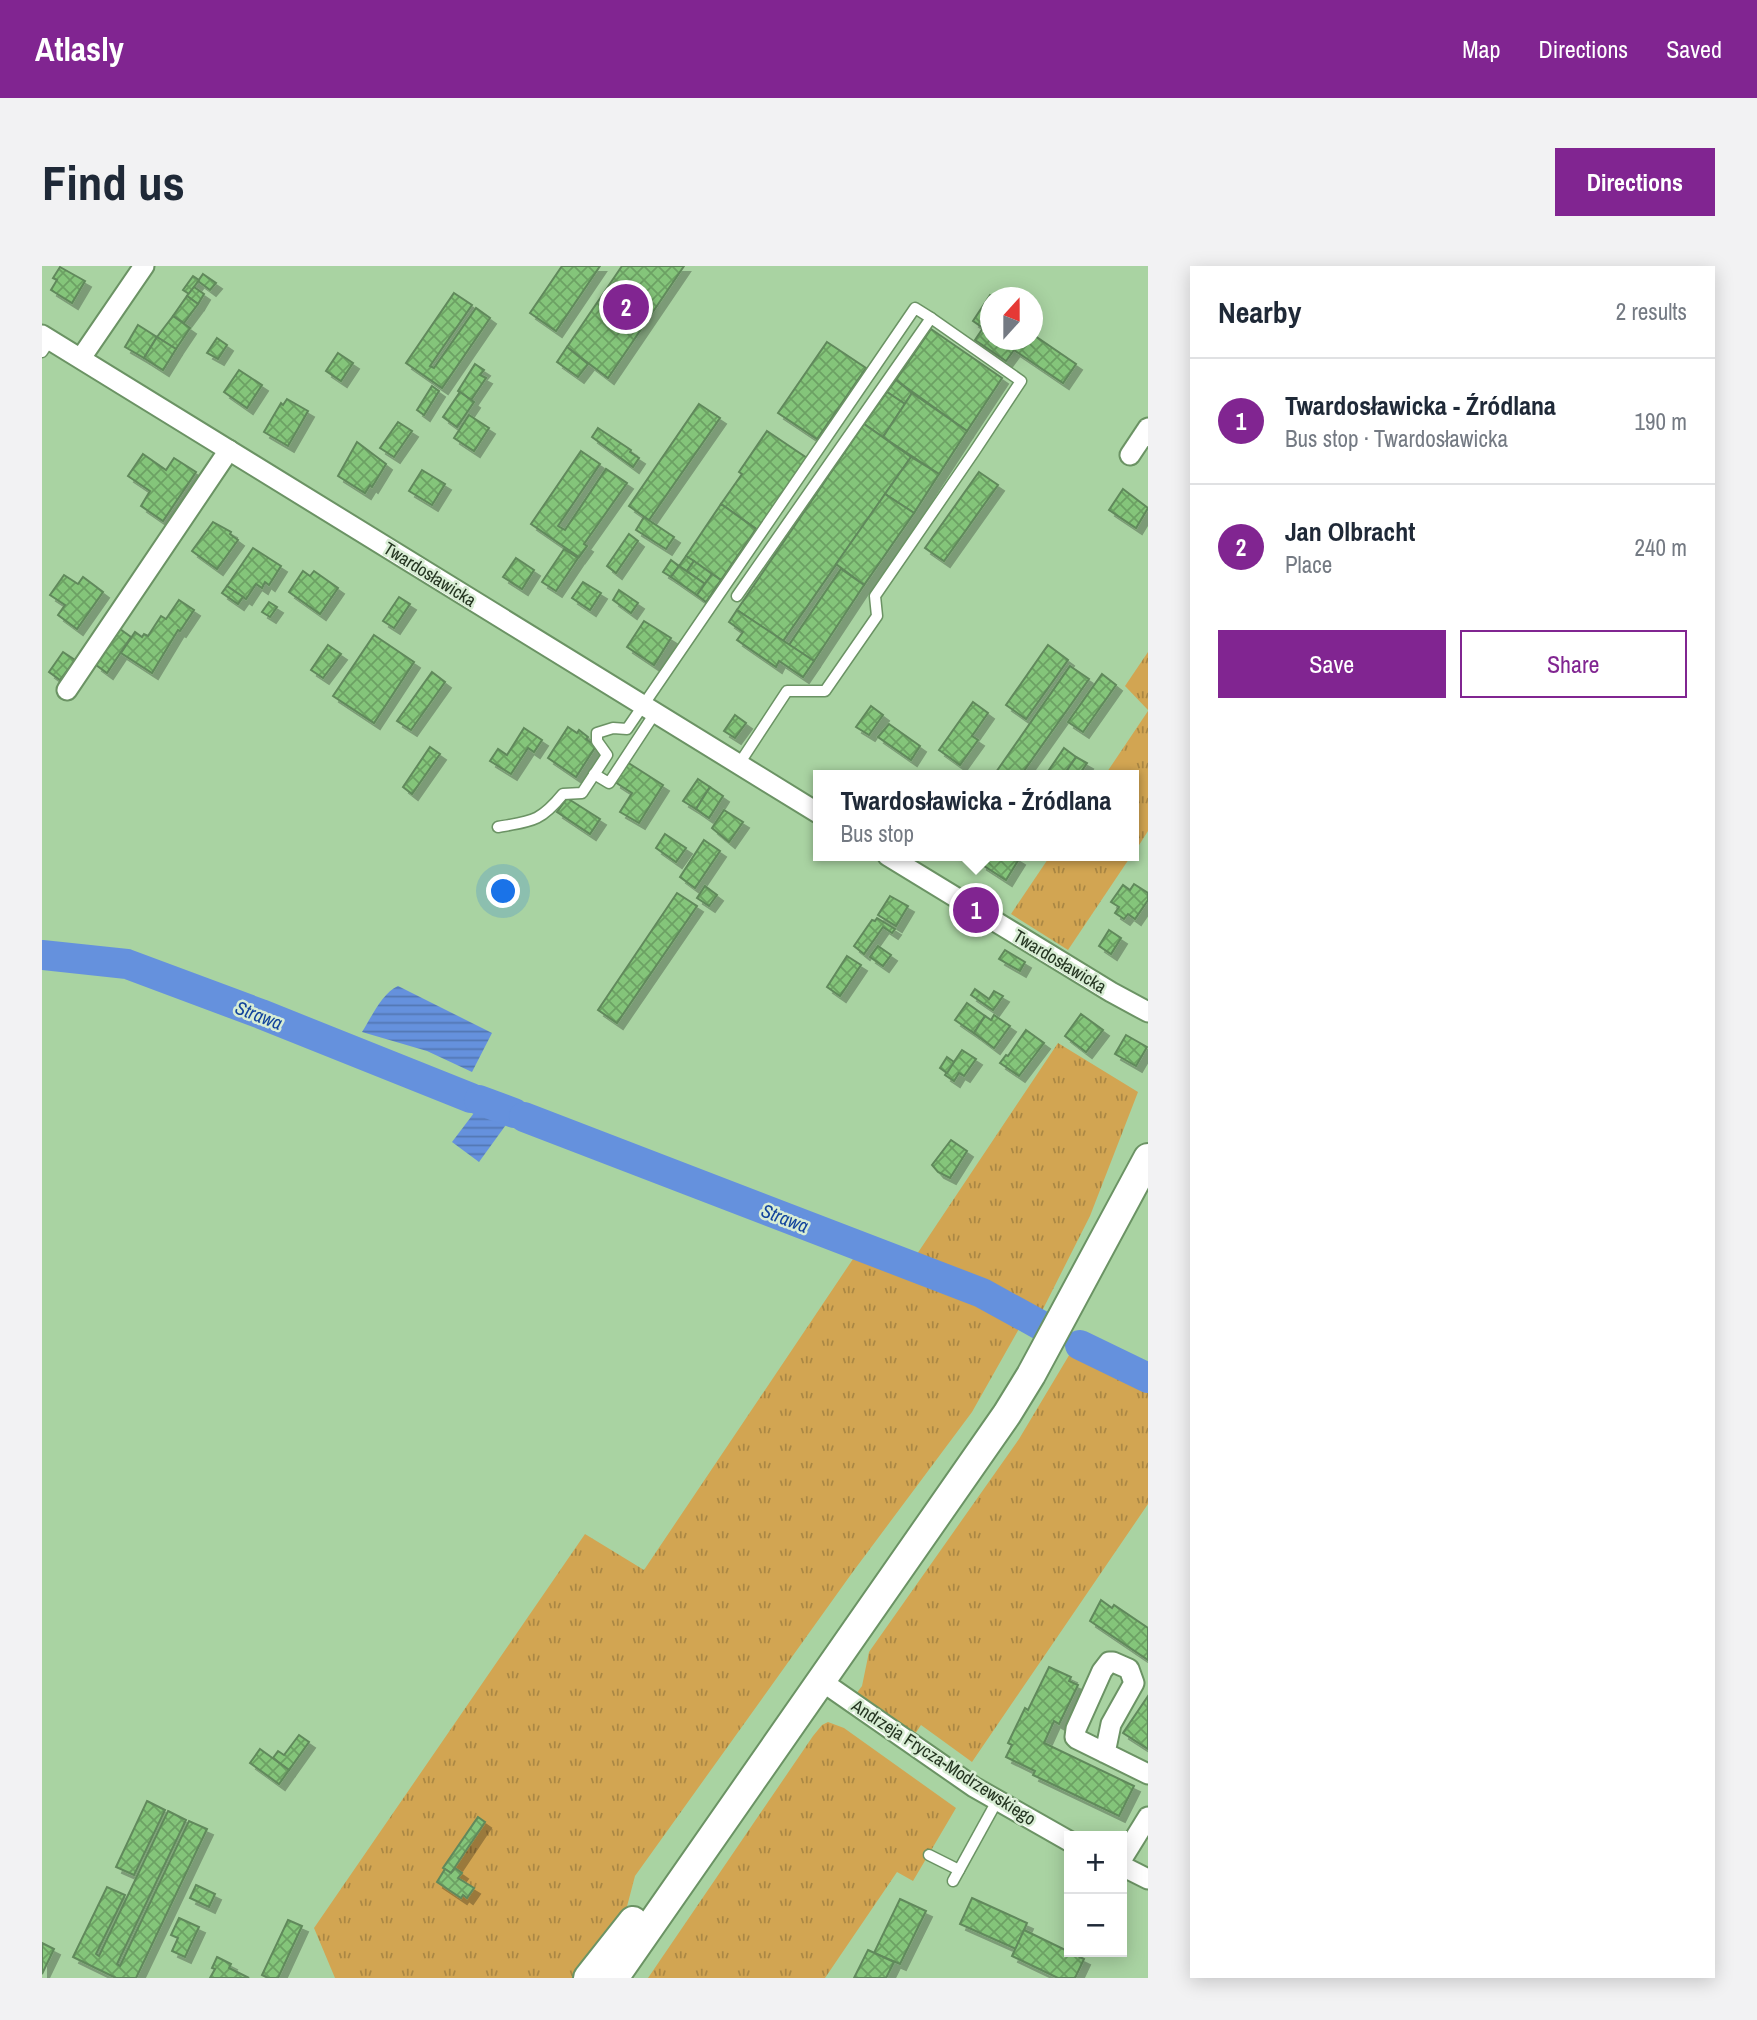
<!DOCTYPE html>
<meta charset="utf-8">
<style>
:root{--surface:#fff;--page:#f2f2f3;--text:#1f2937;--muted:#747a83;--line:#e0e1e3;--accent:#812591}
body{margin:0;font-family:"Archivo Narrow",sans-serif;background:var(--page);color:var(--text)}
.controls{position:absolute;right:21px;bottom:21px;display:grid;overflow:hidden;border-radius:0px;box-shadow:0 4px 18px #0003}
.controls button{width:63px;height:63px;display:grid;place-items:center;padding:0;border:0;border-bottom:2px solid var(--line);background:var(--surface);color:var(--text);font:35px sans-serif}
.compass{position:absolute;left:938px;top:21px;width:63px;height:63px;border-radius:50%;background:var(--surface);box-shadow:0 4px 18px #0003;rotate:21deg}
.you{position:absolute;left:462px;top:626px;width:24px;height:24px;margin:-18px;border:5px solid #fff;border-radius:50%;background:#1a73e8;box-shadow:0 0 0 10px #1a73e833}
.badge{display:grid;place-items:center;width:46px;height:46px;border-radius:50%;background:var(--accent);color:#fff;font-size:23px;font-weight:700}
.pin{position:absolute;translate:-50% -50%;border:4px solid #fff;box-shadow:0 2px 7px #0006}
.popup{position:absolute;left:771px;top:504px;width:326px;height:91px;box-sizing:border-box;display:grid;place-content:center;border-radius:0px;background:var(--surface);filter:drop-shadow(0 2px 5px #0005);font-size:23px;white-space:nowrap;color:var(--muted)}
.popup b{font-size:26px;color:var(--text)}
.popup::after{content:'';position:absolute;left:50%;top:100%;margin-left:-14px;border:14px solid transparent;border-top-color:var(--surface)}
.list{margin:0;padding:0;list-style:none}
h2{display:flex;justify-content:space-between;align-items:center;height:91px;margin:0;padding:0 28px;font-size:30px}
h2 small{font-size:23px;font-weight:400;color:var(--muted)}
.list li{display:grid;grid-template-columns:46px 1fr auto;gap:21px;align-items:center;box-sizing:border-box;height:126px;padding:0 28px;border-top:2px solid var(--line)}
.list b{display:block;font-size:26px;white-space:nowrap}
.list p{margin:0;font-size:23px;white-space:nowrap;color:var(--muted)}
.list em{font-size:23px;font-style:normal;color:var(--muted)}
.actions{display:flex;gap:14px;padding:21px 28px}
.actions a{flex:1;padding:16px 0;border:2px solid var(--accent);border-radius:0px;text-align:center;font-size:24px;color:var(--accent)}
.actions .main{background:var(--accent);color:#fff}
.map{position:relative;flex:none;width:1106px;height:1712px;overflow:hidden;border-radius:0px}
header{display:flex;align-items:center;gap:42px;box-sizing:border-box;height:98px;padding:0 35px;background:var(--accent);color:#fff}
header strong{font-size:33px}
nav{display:flex;gap:38px;margin-inline-start:auto;font-size:24px}
.intro{display:flex;align-items:center;justify-content:space-between;box-sizing:border-box;height:168px;padding:0 42px}
h1{margin:0;font-size:49px}
.button{padding:18px 32px;border-radius:0px;background:var(--accent);color:#fff;font-size:24px;font-weight:700}
main{display:flex;gap:42px;padding:0 42px}
aside{flex:1;background:var(--surface);border-radius:0px;box-shadow:0 4px 18px #0003}
.map>svg:first-child{display:block}
.grass{fill:url(#grass-tufts)}
.water{fill:url(#water-rules)}
.lines{fill:none;stroke-linecap:round;stroke-linejoin:round}
.river{stroke:#6591dd;stroke-width:30}
.building{fill:url(#building-cross-hatch);stroke:#61895b;stroke-width:2;filter:url(#shadow)}
.lane-casing{stroke:#6b9364;stroke-width:13}
.street-casing{stroke:#6b9364;stroke-width:23}
.secondary-casing{stroke:#6b9364;stroke-width:32}
.lane{stroke:#fff;stroke-width:10}
.street{stroke:#fff;stroke-width:19}
.secondary{stroke:#fff;stroke-width:28}
.labels{text-anchor:middle;dominant-baseline:central;stroke-width:5;stroke-linejoin:round;paint-order:stroke}
.street-label{font-size:18px;fill:#243521;stroke:#d8edd4}
.water-label{font-size:19px;font-style:italic;fill:#12449c;stroke:#d8edd4}
</style>
<header>
<strong>Atlasly</strong>
<nav><a>Map</a><a>Directions</a><a>Saved</a></nav>
</header>
<div class="intro"><h1>Find us</h1><a class="button">Directions</a></div>
<main>
<div class="map">
<svg width="1106" height="1712" viewBox="0 0 1106 1712">
<defs>
<pattern id="grass-tufts" width="24" height="20" patternUnits="userSpaceOnUse" patternTransform="scale(1.75)"><rect width="24" height="20" fill="#d2a552"/><path d="M3 7l-1-3M5 7V3M7 7l1-3M15 17l-1-3M17 17v-4M19 17l1-3" fill="none" stroke="#aa8744"/></pattern>
<pattern id="water-rules" width="6" height="5" patternUnits="userSpaceOnUse" patternTransform="scale(1.75)"><rect width="6" height="5" fill="#6591dd"/><path d="M0 2.5h6" fill="none" stroke="#5377b3"/></pattern>
<pattern id="building-cross-hatch" width="8" height="8" patternUnits="userSpaceOnUse" patternTransform="scale(1.75)"><rect width="8" height="8" fill="#84c57a"/><path d="M0 0l8 8M0 8l8-8" fill="none" stroke="#6ca164"/></pattern>
<filter id="shadow"><feDropShadow dx="6" dy="6" stdDeviation="0" flood-color="#0004"/></filter>
</defs>
<rect width="100%" height="100%" fill="#a9d3a2"/>
<g class="grass">
<polygon points="1106,386 1106,444 1083,420"/>
<polygon points="1106,445 1106,565 1092,587 1092,509 1063,509"/>
<polygon points="1008,590 1089,590 1026,684 969,648"/>
<polygon points="1016,777 1096,826 1048,950 997,1051 970,1036 871,994"/>
<polygon points="813,990 931,1034 978,1061 930,1146 810,1307 593,1610 583,1648 533,1712 293,1712 272,1662 543,1268 602,1304"/>
<polygon points="1029,1086 1106,1124 1106,1238 930,1496 879,1459 873,1468 814,1428 820,1420 827,1386 977,1173"/>
<polygon points="786,1456 802,1462 914,1542 871,1615 855,1606 783,1712 606,1712 771,1470 780,1459"/>
</g>
<g class="water">
<path d="M356,720L450,767L430,806L385,785L320,766C329,752 340,727 356,720Z"/>
<polygon points="435,843 466,856 437,896 410,876"/>
</g>
<g class="lines">
<g class="river">
<polyline points="0,689 85,698 219,748 429,832"/>
<polyline points="437,834 472,847"/>
<polyline points="482,851 940,1027 1000,1060"/>
<polyline points="1038,1079 1106,1112"/>
</g>
</g>
<g class="building">
<polygon points="520,0 558,0 514,65 488,47"/>
<polygon points="580,0 642,0 566,112 525,81"/>
<polygon points="18,1 43,15 30,37 9,24 15,14 11,12"/>
<polygon points="161,8 174,17 168,24 156,15"/>
<polygon points="151,10 157,14 147,28 141,24"/>
<polygon points="152,21 162,28 156,38 145,30"/>
<polygon points="412,27 430,39 388,100 392,102 434,42 448,52 400,122 364,97"/>
<polygon points="948,29 953,32 948,32 948,74 990,74 990,68 1034,98 1021,117 972,84 964,95 933,74 941,62 931,55"/>
<polygon points="145,30 156,38 142,57 131,50"/>
<polygon points="131,50 148,62 134,83 115,71"/>
<polygon points="96,59 115,71 102,92 83,81"/>
<polygon points="889,63 960,112 925,165 854,114"/>
<polygon points="115,71 134,83 121,104 102,92"/>
<polygon points="175,72 185,79 176,93 165,87"/>
<polygon points="785,76 824,102 775,173 736,147"/>
<polygon points="525,81 546,98 536,111 515,96"/>
<polygon points="296,87 311,97 299,115 284,105"/>
<polygon points="433,98 442,104 438,109 444,112 429,134 416,125"/>
<polygon points="197,104 220,119 205,142 182,126"/>
<polygon points="854,114 870,127 863,138 845,126"/>
<polygon points="390,120 397,125 382,149 375,144"/>
<polygon points="418,126 432,136 415,161 401,151"/>
<polygon points="845,126 863,138 841,171 822,158"/>
<polygon points="870,127 925,165 897,208 841,171"/>
<polygon points="245,133 266,145 246,180 222,166 239,137 241,139"/>
<polygon points="657,138 678,152 607,254 587,240"/>
<polygon points="427,149 447,162 432,185 412,172"/>
<polygon points="356,156 370,165 352,191 338,182"/>
<polygon points="822,158 869,191 741,375 695,344"/>
<polygon points="556,162 589,184 588,186 597,192 591,201 550,171"/>
<polygon points="725,165 765,192 716,264 679,238 700,208 697,206"/>
<polygon points="315,176 344,198 330,221 328,219 323,227 296,210"/>
<polygon points="539,185 558,198 516,260 523,264 564,203 585,217 542,278 545,280 537,291 489,258"/>
<polygon points="101,188 124,204 132,192 154,206 121,255 99,240 108,225 86,210"/>
<polygon points="869,191 897,208 872,247 843,228"/>
<polygon points="380,204 403,218 390,239 367,225"/>
<polygon points="937,206 956,219 902,295 883,282"/>
<polygon points="1081,223 1106,242 1094,262 1067,244"/>
<polygon points="843,228 872,247 822,319 794,298"/>
<polygon points="679,238 714,263 679,314 644,290"/>
<polygon points="602,251 632,271 624,283 594,264"/>
<polygon points="171,256 189,266 188,268 196,274 175,303 150,285"/>
<polygon points="587,268 596,275 574,307 565,300"/>
<polygon points="211,282 239,300 227,319 223,316 220,322 214,318 204,333 185,320"/>
<polygon points="522,283 536,292 514,325 500,316"/>
<polygon points="644,290 652,295 645,305 637,300"/>
<polygon points="474,292 492,304 480,323 461,311"/>
<polygon points="629,294 637,300 629,311 621,306"/>
<polygon points="652,295 670,308 663,318 645,305"/>
<polygon points="637,300 663,318 655,329 629,311"/>
<polygon points="799,303 822,319 772,395 747,379"/>
<polygon points="261,305 268,310 272,305 296,322 278,348 247,326"/>
<polygon points="670,308 679,314 664,336 655,329"/>
<polygon points="22,309 36,318 41,311 61,326 35,363 16,349 23,339 8,329"/>
<polygon points="541,316 559,327 548,344 530,332"/>
<polygon points="185,320 201,331 196,338 180,327"/>
<polygon points="577,324 596,337 589,347 571,334"/>
<polygon points="357,331 368,338 352,362 341,355"/>
<polygon points="137,334 152,344 138,365 136,364 110,407 79,387 93,366 100,371 102,368 106,370 119,350 124,353"/>
<polygon points="227,336 235,341 228,351 220,346"/>
<polygon points="695,344 772,395 761,411 737,395 734,401 695,374 701,366 687,356"/>
<polygon points="602,355 629,372 612,399 585,381"/>
<polygon points="78,363 89,371 65,407 54,399"/>
<polygon points="332,369 372,396 332,457 291,430"/>
<polygon points="286,379 299,388 281,412 269,404"/>
<polygon points="1006,379 1026,394 984,453 964,439"/>
<polygon points="21,386 33,394 18,414 7,406"/>
<polygon points="1028,400 1047,413 979,509 952,509"/>
<polygon points="390,406 403,416 369,464 355,455"/>
<polygon points="1060,408 1074,419 1041,466 1026,456"/>
<polygon points="931,436 946,447 930,470 936,474 918,499 897,484"/>
<polygon points="829,440 841,449 827,469 814,461"/>
<polygon points="693,449 704,457 693,472 682,465"/>
<polygon points="847,458 878,480 869,494 836,471"/>
<polygon points="526,461 535,467 537,464 546,471 544,473 554,480 534,511 506,492"/>
<polygon points="482,462 500,474 492,486 486,482 469,508 448,495 456,483 465,489"/>
<polygon points="388,481 398,488 370,528 361,521"/>
<polygon points="1022,482 1034,491 1022,509 1015,509 1007,504"/>
<polygon points="1034,491 1045,497 1037,509 1022,509"/>
<polygon points="585,496 621,519 597,557 578,546 590,527 573,516"/>
<polygon points="656,513 668,521 654,543 641,535"/>
<polygon points="668,521 681,530 667,552 654,543"/>
<polygon points="525,532 558,553 548,568 515,546"/>
<polygon points="682,544 701,556 687,576 670,562"/>
<polygon points="623,568 644,582 634,596 614,582"/>
<polygon points="662,574 678,585 653,622 638,611"/>
<polygon points="944,590 972,590 977,593 964,614 939,598"/>
<polygon points="1092,618 1106,627 1106,634 1093,653 1086,648 1082,653 1073,647 1077,641 1069,636 1081,619 1088,624"/>
<polygon points="663,620 675,629 667,640 655,632"/>
<polygon points="635,627 655,640 575,757 556,744"/>
<polygon points="848,630 866,640 854,660 836,649"/>
<polygon points="835,652 853,663 850,667 841,661 822,688 812,680 830,654 833,655"/>
<polygon points="1067,664 1079,672 1069,688 1057,680"/>
<polygon points="836,680 849,689 841,700 828,691"/>
<polygon points="963,684 983,696 978,705 957,693"/>
<polygon points="805,690 819,699 798,730 785,721"/>
<polygon points="933,723 947,733 952,725 961,730 951,744 929,729"/>
<polygon points="925,737 943,750 932,767 913,754"/>
<polygon points="1039,748 1061,764 1044,786 1023,770"/>
<polygon points="952,749 968,760 952,782 932,767 943,750 949,754"/>
<polygon points="984,764 1002,777 977,810 958,797 964,789 966,790"/>
<polygon points="1084,769 1105,781 1094,800 1073,788"/>
<polygon points="920,784 934,793 922,810 917,807 912,815 903,809"/>
<polygon points="905,791 912,796 905,807 898,802"/>
<polygon points="909,874 925,885 908,912 896,906 890,899"/>
<polygon points="1059,1334 1070,1342 1072,1339 1106,1362 1106,1394 1048,1355"/>
<polygon points="1007,1401 1029,1411 1027,1415 1036,1419 1017,1458 1012,1455 1002,1477 1092,1520 1077,1550 991,1509 993,1505 964,1491 970,1479 966,1477 983,1442 986,1444"/>
<polygon points="1106,1430 1106,1483 1081,1467"/>
<polygon points="257,1469 267,1476 247,1504 231,1492 236,1485 242,1489"/>
<polygon points="218,1483 247,1504 237,1518 208,1497"/>
<polygon points="105,1535 123,1544 92,1609 74,1601"/>
<polygon points="126,1545 144,1554 75,1698 78,1700 147,1555 165,1563 94,1712 74,1712 31,1691 65,1621 83,1629 54,1688 57,1690"/>
<polygon points="436,1551 443,1556 409,1607 401,1602"/>
<polygon points="413,1602 420,1607 416,1612 432,1622 425,1632 421,1629 419,1632 395,1616 403,1603 409,1607"/>
<polygon points="154,1619 173,1628 167,1641 148,1632"/>
<polygon points="930,1632 985,1657 974,1683 918,1658"/>
<polygon points="858,1633 884,1645 858,1698 832,1687"/>
<polygon points="137,1652 157,1661 143,1691 130,1685 136,1672 129,1669"/>
<polygon points="246,1654 260,1660 236,1712 226,1712 220,1709"/>
<polygon points="982,1664 1042,1693 1033,1712 1016,1712 970,1690"/>
<polygon points="0,1677 12,1683 0,1708"/>
<polygon points="826,1684 852,1696 844,1712 812,1712"/>
<polygon points="175,1691 189,1698 187,1702 207,1712 168,1712 173,1703 170,1702"/>
</g>
<g class="lines">
<defs>
<g id="lane">
<polyline points="0,86 8,74"/>
<polyline points="695,330 889,52 979,115 932,186 833,330 835,350 783,425 745,425 697,498"/>
<polyline points="552,508 567,517 613,447"/>
<path d="M456,561C490,555 498,556 521,528L540,527L565,489L555,475V467L571,462L585,463L873,42L889,52"/>
<polyline points="887,1589 917,1604"/>
<polyline points="911,1615 955,1535"/>
</g>
<g id="street">
<polyline points="0,69 776,547"/>
<polyline points="39,92 102,0"/>
<polyline points="1088,189 1106,162"/>
<polyline points="25,424 187,184"/>
<polyline points="846,590 1069,726 1106,746"/>
<polyline points="778,1414 932,1521 1027,1575"/>
<polyline points="1063,1487 1069,1458 1092,1417 1087,1403 1071,1396 1067,1396 1060,1405 1034,1463 1033,1471 1035,1473 1106,1508"/>
<polyline points="1080,1593 1106,1551"/>
<polyline points="1080,1600 1106,1613"/>
</g>
<g id="secondary">
<polyline points="546,1712 591,1655"/>
<polyline points="572,1712 965,1148 989,1109 1106,892"/>
</g>
</defs>
<use href="#lane" class="lane-casing"/>
<use href="#street" class="street-casing"/>
<use href="#secondary" class="secondary-casing"/>
<use href="#lane" class="lane"/>
<use href="#street" class="street"/>
<use href="#secondary" class="secondary"/>
</g>
<g class="labels">
<g class="street-label">
<text transform="translate(388 308) rotate(32)">Twardosławicka</text>
<text transform="translate(1018 695) rotate(31)">Twardosławicka</text>
<text transform="translate(902 1496) rotate(33)">Andrzeja Frycza-Modrzewskiego</text>
</g>
<g class="water-label">
<text transform="translate(217 749) rotate(21)">Strawa</text>
<text transform="translate(743 952) rotate(21)">Strawa</text>
</g>
</g>
</svg>
<div class="controls">
<button>+</button>
<button>−</button>
</div>
<svg class="compass" viewBox="-18 -18 36 36"><path d="M0-13l5 13h-10z" fill="#e53935"/><path d="M0 13l5-13h-10z" fill="#747a83"/></svg>
<div class="you"></div>
<div class="pin badge" style="left:934px;top:644px">1</div>
<div class="popup"><b>Twardosławicka - Źródlana</b>Bus stop</div>
<div class="pin badge" style="left:584px;top:41px">2</div>
</div>
<aside>
<h2>Nearby<small>2 results</small></h2>
<ul class="list">
<li><span class="badge">1</span><div><b>Twardosławicka - Źródlana</b><p>Bus stop · Twardosławicka</p></div><em>190 m</em></li>
<li><span class="badge">2</span><div><b>Jan Olbracht</b><p>Place</p></div><em>240 m</em></li>
</ul>
<div class="actions"><a class="main">Save</a><a>Share</a></div>
</aside>
</main>
